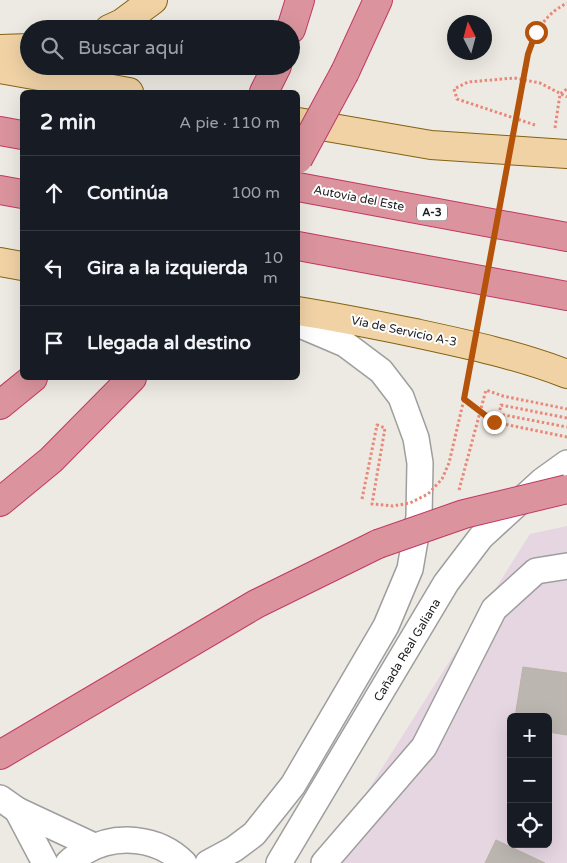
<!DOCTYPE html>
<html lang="es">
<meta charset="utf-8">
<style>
:root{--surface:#171b24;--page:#20242c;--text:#f1f3f6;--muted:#9ea1a6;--line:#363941}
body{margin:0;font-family:"Varela Round",sans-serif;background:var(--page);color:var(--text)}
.controls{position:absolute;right:15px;bottom:15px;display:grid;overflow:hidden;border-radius:8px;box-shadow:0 5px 20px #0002}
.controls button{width:45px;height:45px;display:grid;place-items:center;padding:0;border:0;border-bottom:1px solid var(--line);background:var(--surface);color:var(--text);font:25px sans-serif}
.compass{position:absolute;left:447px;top:15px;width:45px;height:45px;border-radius:50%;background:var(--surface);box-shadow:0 5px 20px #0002;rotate:354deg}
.stop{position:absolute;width:15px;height:15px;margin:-11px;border:4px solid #b45309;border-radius:50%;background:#fff}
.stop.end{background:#b45309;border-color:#fff;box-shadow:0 1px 5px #0008}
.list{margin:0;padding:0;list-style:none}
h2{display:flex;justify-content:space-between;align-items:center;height:65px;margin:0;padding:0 20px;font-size:21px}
h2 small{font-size:16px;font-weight:400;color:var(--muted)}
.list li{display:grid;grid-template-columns:32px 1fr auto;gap:15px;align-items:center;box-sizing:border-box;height:75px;padding:0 20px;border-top:1px solid var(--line)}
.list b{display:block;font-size:19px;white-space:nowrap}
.list em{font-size:16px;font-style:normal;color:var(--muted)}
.icon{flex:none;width:28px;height:28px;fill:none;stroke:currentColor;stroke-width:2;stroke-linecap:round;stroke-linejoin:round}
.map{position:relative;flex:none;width:567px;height:863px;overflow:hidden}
.search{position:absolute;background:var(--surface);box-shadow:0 5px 20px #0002;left:20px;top:20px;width:280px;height:55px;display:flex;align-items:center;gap:12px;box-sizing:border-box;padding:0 18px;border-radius:28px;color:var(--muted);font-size:19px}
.panel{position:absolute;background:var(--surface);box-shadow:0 5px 20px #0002;left:20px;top:90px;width:280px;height:290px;border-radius:8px}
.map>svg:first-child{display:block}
.industrial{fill:#e5d6e2;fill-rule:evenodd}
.building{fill:#bcb6b1;stroke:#bcb2a8}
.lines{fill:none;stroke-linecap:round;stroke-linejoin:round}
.minor-casing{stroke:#9e9e9e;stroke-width:28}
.major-casing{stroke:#846211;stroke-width:30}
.highway-casing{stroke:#c33863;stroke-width:30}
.path{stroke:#e98878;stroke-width:3;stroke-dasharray:2.5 2.5;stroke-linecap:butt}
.minor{stroke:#fff;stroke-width:25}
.major{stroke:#f0d2a5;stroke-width:28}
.highway{stroke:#db949e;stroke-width:28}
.highway-bridge-casing{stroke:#c33863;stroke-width:30;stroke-linecap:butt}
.path-bridge{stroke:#e98878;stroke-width:3;stroke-dasharray:2.5 2.5;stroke-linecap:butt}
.highway-bridge{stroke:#db949e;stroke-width:28}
.route{stroke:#b45309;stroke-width:6}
.labels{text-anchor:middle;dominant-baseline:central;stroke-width:4;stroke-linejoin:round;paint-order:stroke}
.shield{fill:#fff;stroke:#616161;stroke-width:1}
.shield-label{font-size:11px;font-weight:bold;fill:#1d1d1d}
.street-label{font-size:12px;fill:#1d1d1d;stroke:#fff}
</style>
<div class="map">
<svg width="567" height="863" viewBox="0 0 567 863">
<rect width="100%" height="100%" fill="#edeae3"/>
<path class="industrial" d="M567,526V863H322L530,534ZM511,717H548V844H511Z"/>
<g class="building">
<polygon points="523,667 567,673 567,735 548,732 548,717 515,717"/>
<polygon points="496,840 545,863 485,863"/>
</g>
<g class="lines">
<defs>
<g id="minor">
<polyline points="0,798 17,810 94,846"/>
<polyline points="17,810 45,863"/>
<path d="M68,863C73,858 78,855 84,852C116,833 158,837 184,863"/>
<polyline points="208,863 234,849 254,834 293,785 386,626 410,569 419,517 420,463 416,438 401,397 381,371 345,344 298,324"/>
<polyline points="279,863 446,583 481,537 542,481 567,463"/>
<polyline points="324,863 424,747 494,609 536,571 567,566"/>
</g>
<g id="major">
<polyline points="109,29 122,23 153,0"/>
<polyline points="0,49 29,48"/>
<polyline points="0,69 129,92"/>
<polyline points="298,122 431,145 567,154"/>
<polyline points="0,262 22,266"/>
<path d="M298,311C337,317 376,325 415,333C466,344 518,355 567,374"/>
</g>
<g id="highway">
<polyline points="291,29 300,0"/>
<polyline points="345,72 378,0"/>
<polyline points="264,92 277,66"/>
<polyline points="0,131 22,135"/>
<polyline points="298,187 567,237"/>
<polyline points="0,190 22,194"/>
<polyline points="298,246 567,296"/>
<polyline points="0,405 33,378"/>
<polyline points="0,502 51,460 132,378"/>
<polyline points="0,755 256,604 378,544"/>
</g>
</defs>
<use href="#minor" class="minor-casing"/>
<use href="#major" class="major-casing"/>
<use href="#highway" class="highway-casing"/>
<g class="path">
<polyline points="535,125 457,99 454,89 468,82 514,78 540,83 567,97"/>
<polyline points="555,128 560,94 567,89"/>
<polyline points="567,418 501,405 499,414 567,427"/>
<polyline points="459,490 486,390 503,396 567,409"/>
</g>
<use href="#minor" class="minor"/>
<use href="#major" class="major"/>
<use href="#highway" class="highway"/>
<defs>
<g id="highway-bridge">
<polyline points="298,159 345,72"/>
<polyline points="378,544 464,514 567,489"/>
</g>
</defs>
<use href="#highway-bridge" class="highway-bridge-casing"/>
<g class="path-bridge">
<polyline points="464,399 494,422 567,437"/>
<path d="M362,499L377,425L385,428L372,504L393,506L410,503L428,494L442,479L449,463L464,399L528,54C536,31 544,15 567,3"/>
</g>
<use href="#highway-bridge" class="highway-bridge"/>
</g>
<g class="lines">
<polyline class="route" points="494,422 464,399 528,54 536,32"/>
</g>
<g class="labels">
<rect class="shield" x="417" y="203.5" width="30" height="17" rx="4"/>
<g class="shield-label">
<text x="432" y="212">A-3</text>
</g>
<g class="street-label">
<text transform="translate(359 198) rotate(11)">Autovía del Este</text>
<text transform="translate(404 331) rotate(12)">Vía de Servicio A-3</text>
<text transform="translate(407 650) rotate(-59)">Cañada Real Galiana</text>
</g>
</g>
</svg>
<div class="controls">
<button>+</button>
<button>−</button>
<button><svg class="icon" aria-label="locate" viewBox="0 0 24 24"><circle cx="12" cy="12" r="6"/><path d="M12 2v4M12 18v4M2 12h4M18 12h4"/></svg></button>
</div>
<svg class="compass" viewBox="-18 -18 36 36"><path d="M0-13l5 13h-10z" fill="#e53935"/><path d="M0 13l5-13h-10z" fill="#9ea1a6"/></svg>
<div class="stop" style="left:536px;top:32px"></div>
<div class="stop end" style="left:494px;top:422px"></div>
<div class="search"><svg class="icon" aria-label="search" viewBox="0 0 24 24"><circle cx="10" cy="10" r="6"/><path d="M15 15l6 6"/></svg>Buscar aquí</div>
<section class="panel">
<h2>2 min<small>A pie · 110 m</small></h2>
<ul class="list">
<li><svg class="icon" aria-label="ahead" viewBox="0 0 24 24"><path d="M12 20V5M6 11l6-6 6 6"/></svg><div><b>Continúa</b></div><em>100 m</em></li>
<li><svg class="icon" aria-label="left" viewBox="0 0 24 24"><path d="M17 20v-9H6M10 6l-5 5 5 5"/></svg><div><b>Gira a la izquierda</b></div><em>10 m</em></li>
<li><svg class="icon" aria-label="arrive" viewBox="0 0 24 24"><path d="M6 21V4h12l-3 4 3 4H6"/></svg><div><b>Llegada al destino</b></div></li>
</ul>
</section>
</div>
